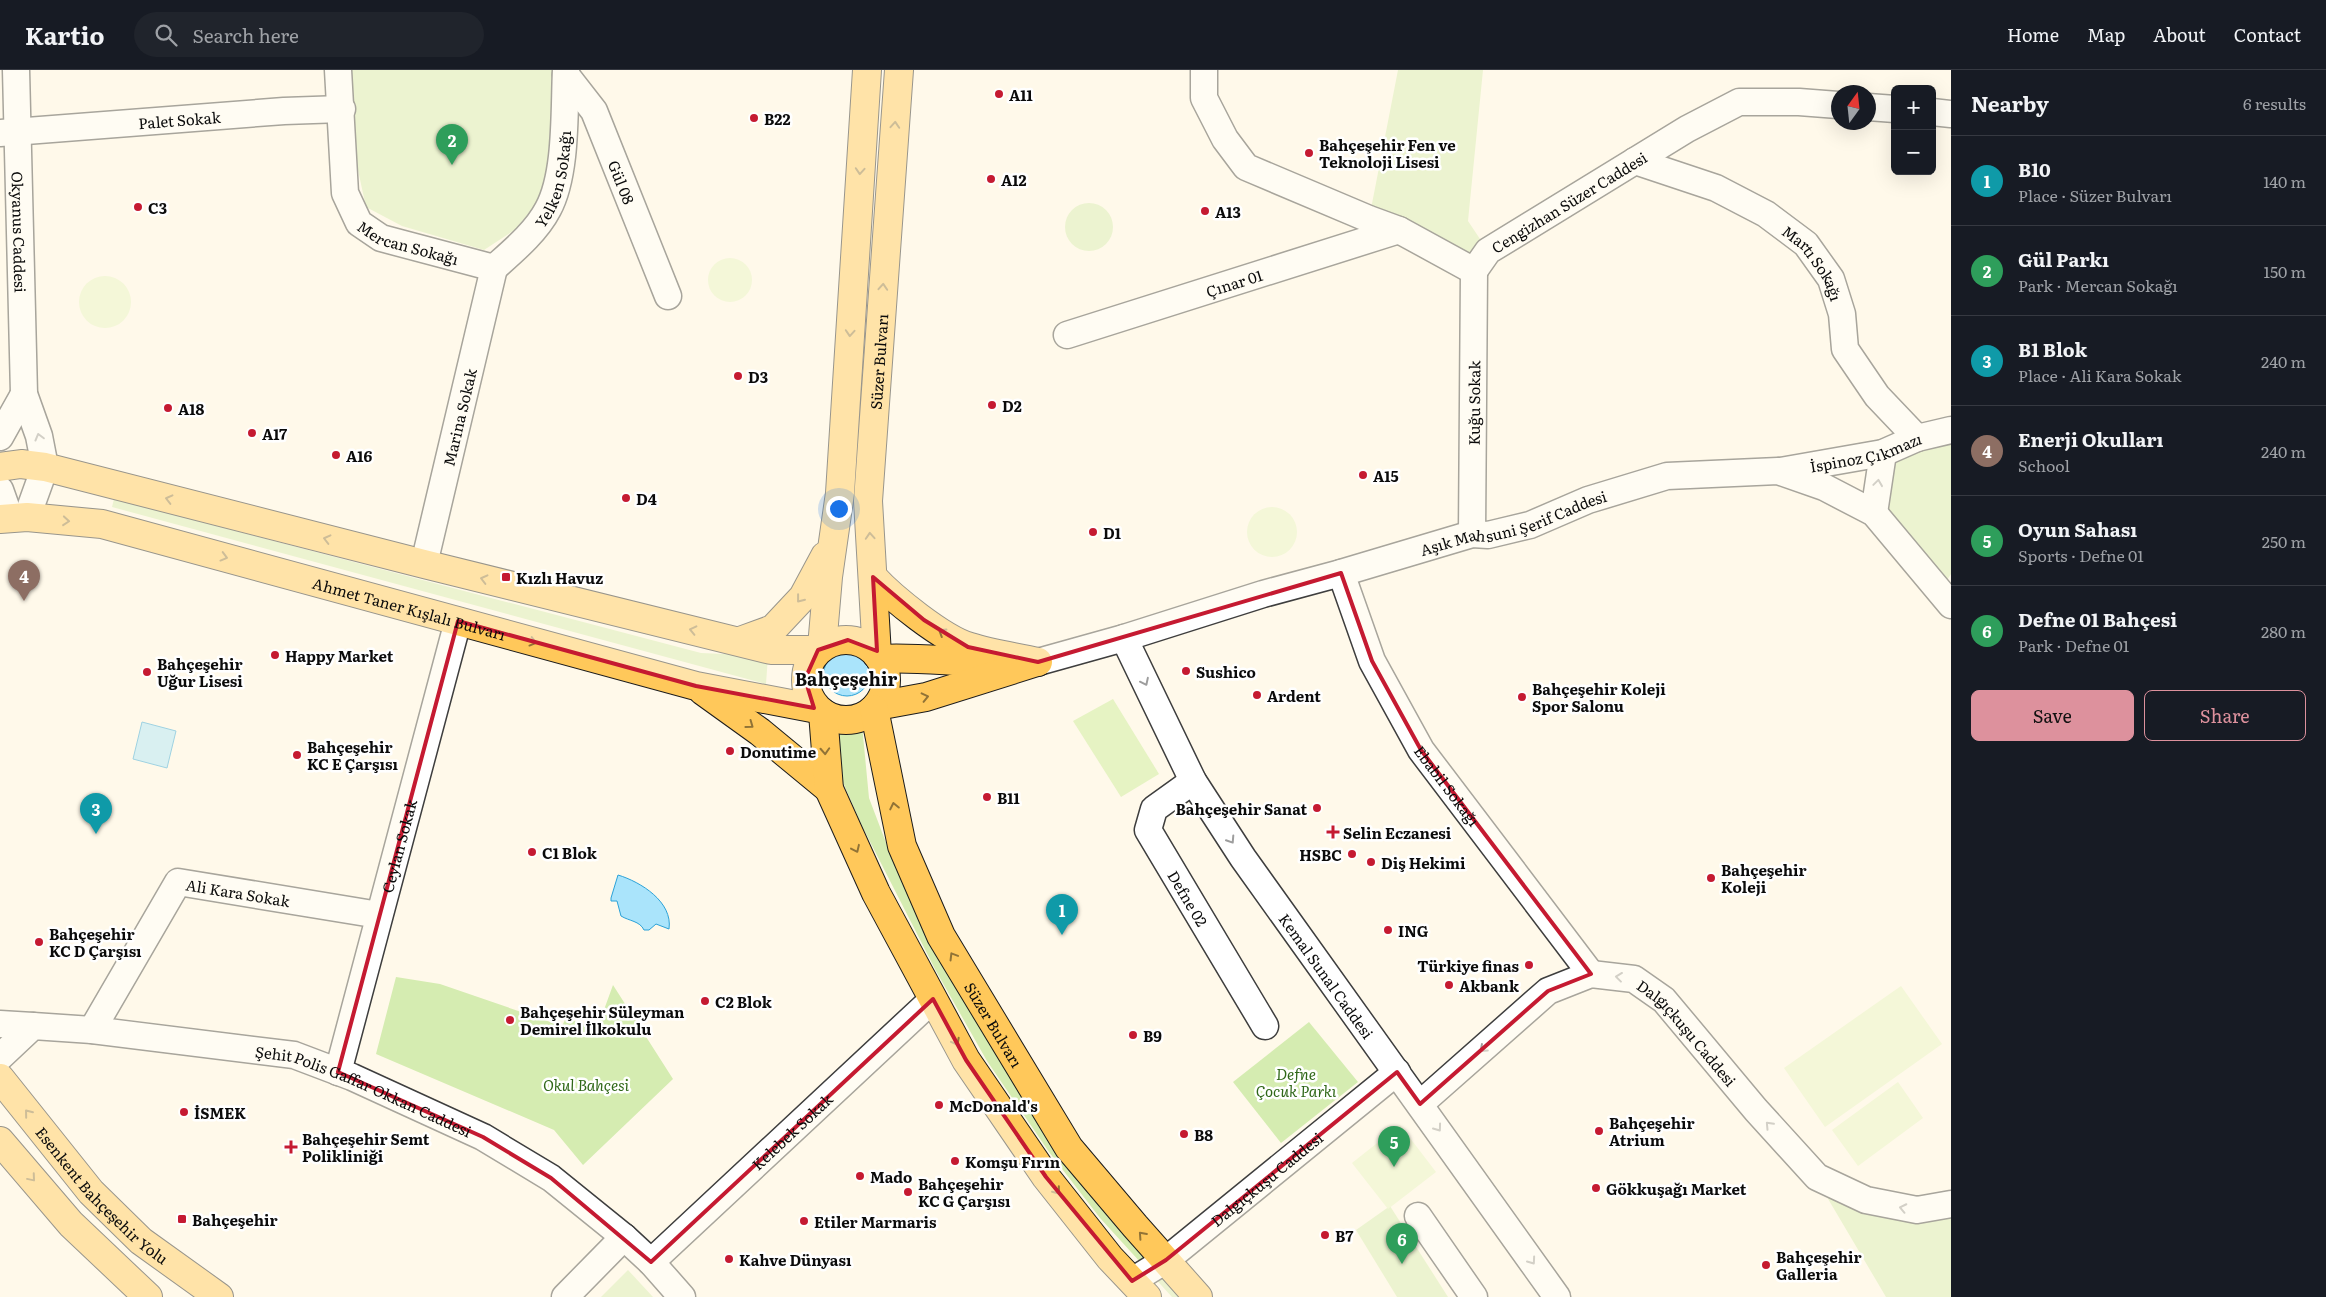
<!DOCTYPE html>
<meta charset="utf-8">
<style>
:root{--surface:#171b24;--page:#20242c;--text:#f1f3f6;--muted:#9ea1a6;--line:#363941;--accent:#dd919d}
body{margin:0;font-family:Literata,serif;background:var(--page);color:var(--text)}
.controls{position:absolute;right:15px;top:15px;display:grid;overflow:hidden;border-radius:8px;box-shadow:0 5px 20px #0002}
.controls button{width:45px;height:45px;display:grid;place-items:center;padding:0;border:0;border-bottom:1px solid var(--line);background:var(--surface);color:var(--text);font:25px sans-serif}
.compass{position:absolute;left:1831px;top:15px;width:45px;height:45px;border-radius:50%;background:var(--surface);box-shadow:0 5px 20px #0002;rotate:15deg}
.you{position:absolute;left:838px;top:438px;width:18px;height:18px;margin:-12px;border:4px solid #fff;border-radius:50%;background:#1a73e8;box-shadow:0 0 0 8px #1a73e833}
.badge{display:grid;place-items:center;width:32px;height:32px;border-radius:50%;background:var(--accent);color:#fff;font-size:16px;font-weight:700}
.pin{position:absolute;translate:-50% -41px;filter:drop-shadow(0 1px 2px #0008)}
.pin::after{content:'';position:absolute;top:26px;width:18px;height:15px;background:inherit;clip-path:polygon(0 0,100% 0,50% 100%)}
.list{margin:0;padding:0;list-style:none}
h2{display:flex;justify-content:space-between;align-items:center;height:65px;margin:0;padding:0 20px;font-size:21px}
h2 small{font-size:16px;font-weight:400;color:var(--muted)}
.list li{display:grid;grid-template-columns:32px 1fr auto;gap:15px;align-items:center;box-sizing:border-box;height:90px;padding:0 20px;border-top:1px solid var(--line)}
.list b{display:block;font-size:19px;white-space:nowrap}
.list p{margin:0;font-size:16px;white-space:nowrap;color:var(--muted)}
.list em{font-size:16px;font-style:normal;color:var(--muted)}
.actions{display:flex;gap:10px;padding:15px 20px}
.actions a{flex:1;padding:11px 0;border:1px solid var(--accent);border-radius:8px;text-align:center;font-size:18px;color:var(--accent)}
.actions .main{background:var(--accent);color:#111}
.icon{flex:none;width:28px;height:28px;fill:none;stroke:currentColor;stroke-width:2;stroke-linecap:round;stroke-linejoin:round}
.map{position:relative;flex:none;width:1951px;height:1227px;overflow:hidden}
header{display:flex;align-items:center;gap:30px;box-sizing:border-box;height:70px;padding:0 25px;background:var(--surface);border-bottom:1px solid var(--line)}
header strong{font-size:24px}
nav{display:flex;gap:28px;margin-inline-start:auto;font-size:18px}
.search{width:350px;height:45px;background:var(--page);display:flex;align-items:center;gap:12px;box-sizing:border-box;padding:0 18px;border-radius:28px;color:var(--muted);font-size:19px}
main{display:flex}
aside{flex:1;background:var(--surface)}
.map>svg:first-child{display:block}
.green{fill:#d5ecb1}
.pitch{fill:#e6f3c3}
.water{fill:#aae4fb;stroke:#2ba2d8}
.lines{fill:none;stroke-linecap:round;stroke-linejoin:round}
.minor-casing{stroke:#3e3e3e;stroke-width:29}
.major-casing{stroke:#1c1c1c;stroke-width:30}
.minor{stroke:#fff;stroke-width:26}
.major{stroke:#ffc85a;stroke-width:28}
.oneway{stroke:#917336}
.oneway2{stroke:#9d9d9d}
.marked{fill:none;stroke:#c51a31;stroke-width:4;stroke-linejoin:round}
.poi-dot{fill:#c51a31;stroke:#fff;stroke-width:2}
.labels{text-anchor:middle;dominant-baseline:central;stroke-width:5;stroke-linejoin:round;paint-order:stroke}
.poi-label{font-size:15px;font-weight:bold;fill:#0b0b0b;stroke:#fff;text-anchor:start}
.street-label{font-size:15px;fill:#0b0b0b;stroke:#fff}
.park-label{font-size:15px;font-style:italic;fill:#2f6718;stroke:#fff}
.quarter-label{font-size:18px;font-weight:bold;fill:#0b0b0b;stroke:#fff}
</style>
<header>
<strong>Kartio</strong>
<div class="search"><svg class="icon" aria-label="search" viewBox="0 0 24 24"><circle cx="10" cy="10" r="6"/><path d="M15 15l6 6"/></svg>Search here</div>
<nav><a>Home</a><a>Map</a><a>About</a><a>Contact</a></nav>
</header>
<main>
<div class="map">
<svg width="1951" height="1227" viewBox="0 0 1951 1227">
<rect width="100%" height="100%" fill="#fff9ea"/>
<g class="green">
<polygon points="348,0 554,0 546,121 516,159 484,180 402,156 366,137 351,68"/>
<polygon points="1398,0 1483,0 1468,151 1488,181 1474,201 1369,149"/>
<circle cx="1089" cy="157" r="24"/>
<polygon points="1951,360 1951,504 1940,521 1874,443 1883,383"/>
<polygon points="114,429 701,583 768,586 766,614 112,437"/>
<polygon points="827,655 862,655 869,728 896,799 949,903 1185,1227 1172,1227 1100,1148 1049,1082 987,991 936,901 862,756 841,708"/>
<polygon points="396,907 440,914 562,956 566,948 597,959 613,915 673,1009 583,1095 554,1060 376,984"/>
<polygon points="1309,952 1358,1012 1281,1073 1233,1012"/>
<polygon points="1811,1100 1866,1130 1951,1134 1951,1227 1886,1227"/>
<polygon points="1390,1136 1448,1227 1397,1227 1356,1160"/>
<polygon points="628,1200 653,1227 601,1227"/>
</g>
<g class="pitch">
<circle cx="730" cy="210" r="22"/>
<circle cx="105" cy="232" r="26"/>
<circle cx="1272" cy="462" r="25"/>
<polygon points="1113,629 1159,704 1121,727 1073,651"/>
<polygon points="1901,916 1942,974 1825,1057 1784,998"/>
<polygon points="1898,1012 1923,1048 1858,1096 1832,1060"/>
<polygon points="1400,1055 1436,1102 1388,1139 1352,1093"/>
</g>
<g class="water">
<circle cx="847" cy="603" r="23"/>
<polygon points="142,652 176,661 167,698 133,689"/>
<path d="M618,805C641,812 673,832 669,859L656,854L649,860H644C640,851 629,851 621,846L617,831H611V828Z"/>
</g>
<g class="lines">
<defs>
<g id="minor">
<path id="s1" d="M16,0L24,324L39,366L45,397L27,447"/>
<path id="s2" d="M338,0L345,123L359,153L381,168L494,198"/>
<polyline points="1204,0 1204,28 1225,69 1246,97 1369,149 1399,160 1474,201"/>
<path id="s3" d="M566,5L594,41L668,226"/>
<polyline points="1868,37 1895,39"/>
<polyline points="1932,42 1951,44"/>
<path id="s4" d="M0,63L284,41L342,39"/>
<path id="s5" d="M1635,91L1716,118L1766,144L1806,174L1831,209L1842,244L1845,279L1877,326L1917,368"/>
<path id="s6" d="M494,198C513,181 536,162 548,139C567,104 564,41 566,0"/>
<path id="s7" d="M1474,201L1488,181L1687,59L1739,32H1799L1838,35"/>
<path id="s8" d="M1067,265L1399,160"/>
<polyline points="0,367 24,324"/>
<path id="s9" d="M1780,401L1883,383L1917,368L1951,360"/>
<polyline points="0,420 10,448"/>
<polyline points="1874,443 1883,383"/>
<path id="s10" d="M1472,464L1474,201"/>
<path id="s11" d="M424,494L494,198"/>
<path id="s12" d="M1341,503L1372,591L1421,680L1591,904"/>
<path id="s13" d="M1124,568L1193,711L1243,788L1557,1227"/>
<path id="s14" d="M1038,592L1124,568L1263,524L1341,503L1472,464L1488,465L1530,455L1588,430L1667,406L1778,401L1824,417L1874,443L1951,535"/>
<path id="s15" d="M1193,711L1154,739L1148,760L1265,956"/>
<polyline points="0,954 33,956"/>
<path id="s16" d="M92,960L178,812L379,845"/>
<path id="s17" d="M0,987L33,956L92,960L294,985L352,1007L483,1067L551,1108L624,1167L651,1192L682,1227"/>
<path id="s18" d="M338,1002L458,551"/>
<path id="s19" d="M1420,1034L1548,921L1591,904L1634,909L1664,930L1756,1040L1817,1107L1866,1130L1917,1140L1951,1134"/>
<polyline points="1418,1146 1474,1227"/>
<path id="s20" d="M651,1192L933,929"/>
<path id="s21" d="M1132,1211L1166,1190L1397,1002"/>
<polyline points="565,1227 624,1167"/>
</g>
<g id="major">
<polyline points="0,397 21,394 45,397 424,494 771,580 818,580"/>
<path id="s22" d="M0,449L27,447L102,454L696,616L817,639"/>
<path d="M873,507C892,528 943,569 970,577C992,584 1016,587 1038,592"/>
<circle cx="846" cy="610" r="40"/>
<polyline points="740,571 773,559 803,527 825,486"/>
<polyline points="822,577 828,507 840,423 867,0"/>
<path id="s23" d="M877,585L868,431L899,0"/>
<path d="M880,589C917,587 954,592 991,592"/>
<polyline points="703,621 760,662 829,719"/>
<polyline points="877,636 926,627 1037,592"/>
<path id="s24" d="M874,639L902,776L941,866L1069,1078L1135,1156L1198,1227"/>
<polyline points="823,643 829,719 876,823 966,990 1046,1107 1110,1188 1147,1227"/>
<path id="s25" d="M0,1008L91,1122L141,1171L219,1227"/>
<polyline points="0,1071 71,1154 148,1227"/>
</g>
</defs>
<use href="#minor" class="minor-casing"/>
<use href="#major" class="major-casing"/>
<use href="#minor" class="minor"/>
<use href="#major" class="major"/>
</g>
<defs><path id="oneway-chevron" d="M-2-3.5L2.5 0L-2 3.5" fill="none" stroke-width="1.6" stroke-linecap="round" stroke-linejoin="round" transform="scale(1.25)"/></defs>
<g class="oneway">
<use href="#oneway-chevron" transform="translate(895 55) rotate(-86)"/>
<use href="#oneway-chevron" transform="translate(860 101) rotate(94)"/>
<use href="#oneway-chevron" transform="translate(883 217) rotate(-86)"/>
<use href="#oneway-chevron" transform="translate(850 263) rotate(94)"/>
<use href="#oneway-chevron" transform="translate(169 429) rotate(-166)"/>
<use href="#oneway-chevron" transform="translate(66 451) rotate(5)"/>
<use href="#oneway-chevron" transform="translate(870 466) rotate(-94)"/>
<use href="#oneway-chevron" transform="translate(327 469) rotate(-166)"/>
<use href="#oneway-chevron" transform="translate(224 487) rotate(15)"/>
<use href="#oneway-chevron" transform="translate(484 509) rotate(-166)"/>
<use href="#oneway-chevron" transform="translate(800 529) rotate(128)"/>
<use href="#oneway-chevron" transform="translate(693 560) rotate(-167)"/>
<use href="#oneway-chevron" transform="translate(942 562) rotate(-148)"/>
<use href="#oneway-chevron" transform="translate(533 572) rotate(15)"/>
<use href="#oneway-chevron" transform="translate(925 627) rotate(-13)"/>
<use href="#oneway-chevron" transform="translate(750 655) rotate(36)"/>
<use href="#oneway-chevron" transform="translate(825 681) rotate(87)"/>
<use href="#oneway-chevron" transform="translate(894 736) rotate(-102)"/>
<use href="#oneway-chevron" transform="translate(856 779) rotate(65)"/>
<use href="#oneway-chevron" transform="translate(953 886) rotate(-121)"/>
<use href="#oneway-chevron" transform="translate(956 972) rotate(62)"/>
<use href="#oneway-chevron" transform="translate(28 1043) rotate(-129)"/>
<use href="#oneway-chevron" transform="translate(32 1108) rotate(50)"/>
<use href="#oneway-chevron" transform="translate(1057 1121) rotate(51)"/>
<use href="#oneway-chevron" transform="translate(1142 1165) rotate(-132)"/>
</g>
<g class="oneway2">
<use href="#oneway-chevron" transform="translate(39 367) rotate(-105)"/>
<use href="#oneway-chevron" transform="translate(1878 413) rotate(-82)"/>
<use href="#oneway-chevron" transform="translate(1145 612) rotate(64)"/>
<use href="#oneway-chevron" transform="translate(1231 770) rotate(57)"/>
<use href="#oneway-chevron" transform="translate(1619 907) rotate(-173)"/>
<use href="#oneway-chevron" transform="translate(1483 979) rotate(138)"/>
<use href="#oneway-chevron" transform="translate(1769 1055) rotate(-133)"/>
<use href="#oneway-chevron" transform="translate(1438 1058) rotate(54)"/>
<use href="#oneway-chevron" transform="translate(1903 1138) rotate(-168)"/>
<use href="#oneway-chevron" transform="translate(1532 1191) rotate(55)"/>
</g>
<path d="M0 0H1951V1227H0ZM1341,503L1372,591L1421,680L1591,904L1548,921L1420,1034L1397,1002L1166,1190L1132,1211L1046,1107L966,990L933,929L651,1192L551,1108L483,1067L338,1002L458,551L696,616L814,638L805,609L818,580L848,570L877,581L873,507L924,550L968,577L1038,592Z" fill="#fff9ea" fill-opacity=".55" fill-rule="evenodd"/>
<path class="marked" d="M1341,503L1372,591L1421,680L1591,904L1548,921L1420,1034L1397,1002L1166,1190L1132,1211L1046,1107L966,990L933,929L651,1192L551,1108L483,1067L338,1002L458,551L696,616L814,638L805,609L818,580L848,570L877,581L873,507L924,550L968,577L1038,592Z"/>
<g class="poi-dot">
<circle cx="999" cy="24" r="5"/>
<circle cx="754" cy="48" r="5"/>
<circle cx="1309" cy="83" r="5"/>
<circle cx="991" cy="109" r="5"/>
<circle cx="138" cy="137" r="5"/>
<circle cx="1205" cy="141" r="5"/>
<circle cx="738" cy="306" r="5"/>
<circle cx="992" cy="335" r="5"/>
<circle cx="168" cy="338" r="5"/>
<circle cx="252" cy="363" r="5"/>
<circle cx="336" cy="385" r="5"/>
<circle cx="1363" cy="405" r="5"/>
<circle cx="626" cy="428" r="5"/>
<circle cx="1093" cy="462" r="5"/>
<rect x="501" y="502" width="10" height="10" rx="2.5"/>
<circle cx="275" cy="585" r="5"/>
<circle cx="1186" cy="601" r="5"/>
<circle cx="147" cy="602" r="5"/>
<circle cx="1257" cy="625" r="5"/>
<circle cx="1522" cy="627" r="5"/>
<circle cx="730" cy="681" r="5"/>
<circle cx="297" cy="685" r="5"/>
<circle cx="987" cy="727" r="5"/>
<circle cx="1317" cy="738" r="5"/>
<path d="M1330.5 754.5h5v5h5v5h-5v5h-5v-5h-5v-5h5z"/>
<circle cx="532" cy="782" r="5"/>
<circle cx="1352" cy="784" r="5"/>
<circle cx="1371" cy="792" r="5"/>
<circle cx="1711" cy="808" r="5"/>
<circle cx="1388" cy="860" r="5"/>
<circle cx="39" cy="872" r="5"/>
<circle cx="1529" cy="895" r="5"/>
<circle cx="1449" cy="915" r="5"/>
<circle cx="705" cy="931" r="5"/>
<circle cx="510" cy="950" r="5"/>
<circle cx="1133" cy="965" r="5"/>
<circle cx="939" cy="1035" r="5"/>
<circle cx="184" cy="1042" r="5"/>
<circle cx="1599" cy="1061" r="5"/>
<circle cx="1184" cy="1064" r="5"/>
<path d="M288.5 1069.5h5v5h5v5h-5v5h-5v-5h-5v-5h5z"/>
<circle cx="955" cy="1091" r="5"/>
<circle cx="860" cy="1106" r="5"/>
<circle cx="1596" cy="1118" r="5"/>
<circle cx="908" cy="1122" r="5"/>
<rect x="177" y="1144" width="10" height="10" rx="2.5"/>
<circle cx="804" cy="1151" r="5"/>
<circle cx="1325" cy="1165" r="5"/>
<circle cx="729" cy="1189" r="5"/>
<circle cx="1766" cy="1195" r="5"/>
</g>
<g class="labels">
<g class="poi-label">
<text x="1009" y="24">A11</text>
<text x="764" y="48">B22</text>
<text x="1319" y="74">Bahçeşehir Fen ve<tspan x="1319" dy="17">Teknoloji Lisesi</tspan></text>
<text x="1001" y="109">A12</text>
<text x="148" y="137">C3</text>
<text x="1215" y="141">A13</text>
<text x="748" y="306">D3</text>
<text x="1002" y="335">D2</text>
<text x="178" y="338">A18</text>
<text x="262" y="363">A17</text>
<text x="346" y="385">A16</text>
<text x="1373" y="405">A15</text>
<text x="636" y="428">D4</text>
<text x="1103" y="462">D1</text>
<text x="516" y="507">Kızlı Havuz</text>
<text x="285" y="585">Happy Market</text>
<text x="157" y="593">Bahçeşehir<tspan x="157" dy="17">Uğur Lisesi</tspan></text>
<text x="1196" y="601">Sushico</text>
<text x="1532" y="618">Bahçeşehir Koleji<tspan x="1532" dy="17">Spor Salonu</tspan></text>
<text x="1267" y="625">Ardent</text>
<text x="307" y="676">Bahçeşehir<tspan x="307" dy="17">KC E Çarşısı</tspan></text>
<text x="740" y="681">Donutime</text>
<text x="997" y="727">B11</text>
<text x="1307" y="738" text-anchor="end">Bahçeşehir Sanat</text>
<text x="1343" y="762">Selin Eczanesi</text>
<text x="542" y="782">C1 Blok</text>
<text x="1342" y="784" text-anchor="end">HSBC</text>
<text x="1381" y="792">Diş Hekimi</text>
<text x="1721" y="799">Bahçeşehir<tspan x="1721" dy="17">Koleji</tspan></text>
<text x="1398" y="860">ING</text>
<text x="49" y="863">Bahçeşehir<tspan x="49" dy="17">KC D Çarşısı</tspan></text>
<text x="1519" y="895" text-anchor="end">Türkiye finas</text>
<text x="1459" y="915">Akbank</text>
<text x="715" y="931">C2 Blok</text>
<text x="520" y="941">Bahçeşehir Süleyman<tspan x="520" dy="17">Demirel İlkokulu</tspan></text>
<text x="1143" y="965">B9</text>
<text x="949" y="1035">McDonald's</text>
<text x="194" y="1042">İSMEK</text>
<text x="1609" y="1052">Bahçeşehir<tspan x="1609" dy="17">Atrium</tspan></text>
<text x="1194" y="1064">B8</text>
<text x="302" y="1068">Bahçeşehir Semt<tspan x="302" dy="17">Polikliniği</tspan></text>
<text x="965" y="1091">Komşu Fırın</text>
<text x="870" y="1106">Mado</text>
<text x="918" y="1113">Bahçeşehir<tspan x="918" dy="17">KC G Çarşısı</tspan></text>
<text x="1606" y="1118">Gökkuşağı Market</text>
<text x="192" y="1149">Bahçeşehir</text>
<text x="814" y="1151">Etiler Marmaris</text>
<text x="1335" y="1165">B7</text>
<text x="1776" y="1186">Bahçeşehir<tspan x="1776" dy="17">Galleria</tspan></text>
<text x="739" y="1189">Kahve Dünyası</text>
</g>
<g class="street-label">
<text stroke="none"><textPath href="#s4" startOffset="180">Palet Sokak</textPath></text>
<text stroke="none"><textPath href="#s6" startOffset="111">Yelken Sokağı</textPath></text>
<text stroke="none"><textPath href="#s3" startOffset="122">Gül 08</textPath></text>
<text stroke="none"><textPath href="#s7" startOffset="119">Cengizhan Süzer Caddesi</textPath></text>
<text stroke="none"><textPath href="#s1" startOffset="162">Okyanus Caddesi</textPath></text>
<text stroke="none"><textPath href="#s2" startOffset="210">Mercan Sokağı</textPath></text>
<text stroke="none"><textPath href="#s5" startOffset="211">Martı Sokağı</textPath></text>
<text stroke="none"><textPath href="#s8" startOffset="175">Çınar 01</textPath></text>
<text stroke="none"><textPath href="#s23" startOffset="294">Süzer Bulvarı</textPath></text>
<text stroke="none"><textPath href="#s10" startOffset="131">Kuğu Sokak</textPath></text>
<text stroke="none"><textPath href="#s11" startOffset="151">Marina Sokak</textPath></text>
<text stroke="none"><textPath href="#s9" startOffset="88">İspinoz Çıkmazı</textPath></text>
<text stroke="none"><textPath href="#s14" startOffset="496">Aşık Mahsuni Şerif Caddesi</textPath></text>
<text stroke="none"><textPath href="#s22" startOffset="421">Ahmet Taner Kışlalı Bulvarı</textPath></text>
<text stroke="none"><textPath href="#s12" startOffset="239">Ebabil Sokağı</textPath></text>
<text stroke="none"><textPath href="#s18" startOffset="234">Ceylan Sokak</textPath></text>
<text stroke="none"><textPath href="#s16" startOffset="232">Ali Kara Sokak</textPath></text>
<text stroke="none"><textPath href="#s15" startOffset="149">Defne 02</textPath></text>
<text stroke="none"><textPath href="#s13" startOffset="395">Kemal Sunal Caddesi</textPath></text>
<text stroke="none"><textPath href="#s24" startOffset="341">Süzer Bulvarı</textPath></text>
<text stroke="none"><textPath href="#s19" startOffset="336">Dalgıçkuşu Caddesi</textPath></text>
<text stroke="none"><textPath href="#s17" startOffset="385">Şehit Polis Gaffar Okkan Caddesi</textPath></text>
<text stroke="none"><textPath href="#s20" startOffset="192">Kelebek Sokak</textPath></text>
<text stroke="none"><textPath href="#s21" startOffset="169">Dalgıçkuşu Caddesi</textPath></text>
<text stroke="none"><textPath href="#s25" startOffset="156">Esenkent Bahçeşehir Yolu</textPath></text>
</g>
<g class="park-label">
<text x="1296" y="1003">Defne<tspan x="1296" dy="17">Çocuk Parkı</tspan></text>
<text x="586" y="1014">Okul Bahçesi</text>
</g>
<g class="quarter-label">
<text x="846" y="608">Bahçeşehir</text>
</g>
</g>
</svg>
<div class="controls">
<button>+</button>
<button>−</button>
</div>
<svg class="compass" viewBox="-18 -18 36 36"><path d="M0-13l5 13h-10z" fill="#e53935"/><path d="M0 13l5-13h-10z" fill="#9ea1a6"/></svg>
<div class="you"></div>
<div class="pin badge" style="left:1062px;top:865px;background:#0f9aa8">1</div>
<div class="pin badge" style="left:452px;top:95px;background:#2e9e5b">2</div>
<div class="pin badge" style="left:96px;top:764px;background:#0f9aa8">3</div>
<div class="pin badge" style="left:24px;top:531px;background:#8d6e63">4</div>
<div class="pin badge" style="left:1394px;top:1097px;background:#2e9e5b">5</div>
<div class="pin badge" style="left:1402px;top:1194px;background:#2e9e5b">6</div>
</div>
<aside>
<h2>Nearby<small>6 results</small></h2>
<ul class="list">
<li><span class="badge" style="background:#0f9aa8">1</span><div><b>B10</b><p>Place · Süzer Bulvarı</p></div><em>140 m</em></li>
<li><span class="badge" style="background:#2e9e5b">2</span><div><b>Gül Parkı</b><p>Park · Mercan Sokağı</p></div><em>150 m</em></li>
<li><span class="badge" style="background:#0f9aa8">3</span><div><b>B1 Blok</b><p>Place · Ali Kara Sokak</p></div><em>240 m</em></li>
<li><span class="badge" style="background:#8d6e63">4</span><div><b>Enerji Okulları</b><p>School</p></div><em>240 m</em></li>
<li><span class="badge" style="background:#2e9e5b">5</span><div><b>Oyun Sahası</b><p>Sports · Defne 01</p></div><em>250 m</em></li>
<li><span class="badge" style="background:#2e9e5b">6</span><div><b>Defne 01 Bahçesi</b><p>Park · Defne 01</p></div><em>280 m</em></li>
</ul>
<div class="actions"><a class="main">Save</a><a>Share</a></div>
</aside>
</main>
